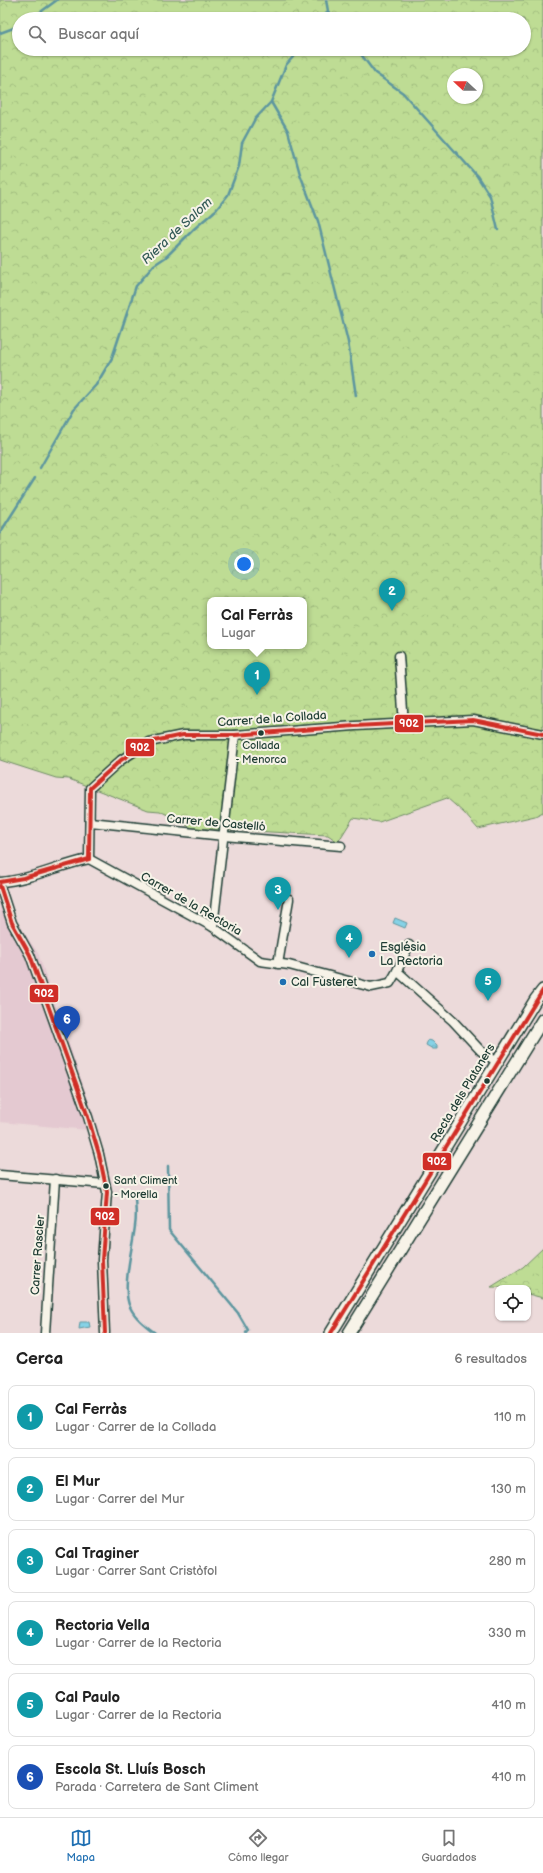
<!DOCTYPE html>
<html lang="es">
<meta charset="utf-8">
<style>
:root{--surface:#fff;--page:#f2f2f2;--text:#222;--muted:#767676;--line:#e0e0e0;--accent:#1f6fb2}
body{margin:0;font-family:"Balsamiq Sans",sans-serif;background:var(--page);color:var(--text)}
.controls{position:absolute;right:12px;bottom:12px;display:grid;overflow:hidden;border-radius:8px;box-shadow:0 1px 3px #0004}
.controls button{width:36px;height:36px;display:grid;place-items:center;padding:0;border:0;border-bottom:1px solid var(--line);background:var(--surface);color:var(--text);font:20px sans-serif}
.compass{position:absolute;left:447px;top:68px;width:36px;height:36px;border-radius:50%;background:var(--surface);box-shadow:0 1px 3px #0004;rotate:292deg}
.you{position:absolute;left:244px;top:564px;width:14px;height:14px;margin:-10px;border:3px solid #fff;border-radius:50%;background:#1a73e8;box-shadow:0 0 0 6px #1a73e833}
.badge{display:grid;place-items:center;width:26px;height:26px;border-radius:50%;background:var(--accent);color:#fff;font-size:13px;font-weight:700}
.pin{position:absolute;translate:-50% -33px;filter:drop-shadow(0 1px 2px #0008)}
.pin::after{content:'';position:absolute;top:21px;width:14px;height:12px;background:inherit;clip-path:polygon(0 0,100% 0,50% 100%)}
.popup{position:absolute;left:207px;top:597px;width:100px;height:52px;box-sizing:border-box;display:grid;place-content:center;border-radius:8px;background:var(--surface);filter:drop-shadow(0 1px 3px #0005);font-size:13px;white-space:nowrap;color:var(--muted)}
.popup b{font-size:15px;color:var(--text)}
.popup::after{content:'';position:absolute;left:50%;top:100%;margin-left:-8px;border:8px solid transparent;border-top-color:var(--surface)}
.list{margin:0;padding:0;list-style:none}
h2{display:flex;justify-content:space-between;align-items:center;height:52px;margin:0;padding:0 16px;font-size:17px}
h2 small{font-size:13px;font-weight:400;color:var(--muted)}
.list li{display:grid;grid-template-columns:26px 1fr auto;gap:12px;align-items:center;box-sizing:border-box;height:64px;margin:0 8px 8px;padding:0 8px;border:1px solid var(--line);border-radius:8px}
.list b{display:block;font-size:15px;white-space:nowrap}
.list p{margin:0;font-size:13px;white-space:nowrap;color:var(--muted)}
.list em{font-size:13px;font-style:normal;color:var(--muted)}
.icon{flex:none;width:22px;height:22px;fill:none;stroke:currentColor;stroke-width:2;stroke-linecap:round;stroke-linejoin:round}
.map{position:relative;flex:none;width:543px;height:1333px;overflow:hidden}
.search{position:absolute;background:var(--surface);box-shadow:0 1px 3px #0004;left:12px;right:12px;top:12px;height:44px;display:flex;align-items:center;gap:10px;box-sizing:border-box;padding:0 14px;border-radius:22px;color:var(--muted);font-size:15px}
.sheet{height:484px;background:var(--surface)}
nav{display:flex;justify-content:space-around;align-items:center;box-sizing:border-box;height:56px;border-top:1px solid var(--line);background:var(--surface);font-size:11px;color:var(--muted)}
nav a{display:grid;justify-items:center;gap:2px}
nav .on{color:var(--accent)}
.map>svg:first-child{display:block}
.built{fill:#e4c9d1}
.forest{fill:url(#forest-crowns);stroke:#6e8c64;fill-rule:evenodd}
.water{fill:url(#water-ripples);stroke:#5d969f}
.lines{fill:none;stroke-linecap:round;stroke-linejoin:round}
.stream{stroke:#5d969f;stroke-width:2.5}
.street-casing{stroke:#1f3d34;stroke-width:11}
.secondary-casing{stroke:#1f3d34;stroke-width:14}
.street{stroke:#f7f3e8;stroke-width:8}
.secondary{stroke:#f7f3e8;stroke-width:11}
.bus-1-casing{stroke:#f7f3e8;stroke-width:7}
.bus-1{stroke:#d02e26;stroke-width:4}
.bus-dot{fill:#1f3d34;stroke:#f7f3e8;stroke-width:1.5}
.poi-dot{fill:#1f6fb2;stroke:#f7f3e8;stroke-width:1.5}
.labels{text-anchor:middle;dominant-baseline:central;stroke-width:4;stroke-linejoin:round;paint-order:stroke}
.bus-label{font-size:11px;fill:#1f3d34;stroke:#f7f3e8}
.street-label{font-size:12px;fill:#1f3d34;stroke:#f7f3e8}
.poi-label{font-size:12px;fill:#1f3d34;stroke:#f7f3e8;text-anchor:start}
.water-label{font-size:13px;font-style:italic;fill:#345b58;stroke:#f7f3e8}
.line-badge{stroke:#f7f3e8;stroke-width:1.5}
.badge-label{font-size:11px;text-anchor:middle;font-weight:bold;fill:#fff}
</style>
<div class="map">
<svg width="543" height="1333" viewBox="0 0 543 1333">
<defs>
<pattern id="forest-crowns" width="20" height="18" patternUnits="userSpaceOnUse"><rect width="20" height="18" fill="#bedc94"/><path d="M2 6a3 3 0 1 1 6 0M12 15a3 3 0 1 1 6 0" fill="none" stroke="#a3be80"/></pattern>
<pattern id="water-ripples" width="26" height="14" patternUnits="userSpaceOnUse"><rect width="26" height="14" fill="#86d2e6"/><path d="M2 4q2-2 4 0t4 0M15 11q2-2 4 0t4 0" fill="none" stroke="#73b5c6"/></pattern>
</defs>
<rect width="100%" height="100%" fill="#ecdada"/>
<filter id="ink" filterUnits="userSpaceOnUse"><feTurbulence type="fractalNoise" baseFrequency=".025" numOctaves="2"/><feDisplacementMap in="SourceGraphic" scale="8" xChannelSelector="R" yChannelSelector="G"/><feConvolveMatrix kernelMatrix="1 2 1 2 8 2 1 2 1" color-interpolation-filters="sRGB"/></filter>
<g filter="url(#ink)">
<polygon class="built" points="10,901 16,921 38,953 99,1131 0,1122 0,906"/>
<g class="forest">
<path d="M0,0H543V812L535,816L478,829L464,813L447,798L379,822L353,818L338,842L328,835L192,828L160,811L148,810L69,779L56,778L0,760ZM19,19H524V49H19ZM453,74H477V98H453ZM210,600H304V646H210Z"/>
<polygon points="543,1248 543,1298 528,1294 528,1288 491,1287 523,1267"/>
</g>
<g class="water">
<polygon points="395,918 407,923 405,928 393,923"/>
<polygon points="428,1040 432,1041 437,1046 437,1049 433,1049 426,1045"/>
<polygon points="80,1322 89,1322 90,1327 79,1329"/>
</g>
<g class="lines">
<g class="stream">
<polyline points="328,11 334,19"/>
<polyline points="31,19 57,0"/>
<polyline points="323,19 328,11 326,0"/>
<polyline points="0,33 19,26"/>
<polyline points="357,49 375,73 403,93 477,176 490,196 498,230"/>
<polyline points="271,102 288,131 300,174 318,221 348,342 356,396"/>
<polyline points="40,468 74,409 96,385 112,358 136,286 154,265 166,257 195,228 216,210 228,195 239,166 242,143 255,119 271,102 286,65 300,49"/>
<polyline points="0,533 35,478"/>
<polyline points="168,1166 169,1230 238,1313 248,1330 246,1333"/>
<path d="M135,1195C135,1205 137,1216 135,1226C133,1246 121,1289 130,1307C135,1318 146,1326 155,1333"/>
</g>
<defs>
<g id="street">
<polyline points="399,656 404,724"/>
<polyline points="90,822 224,836 341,846"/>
<polyline points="89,859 90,788 121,760 149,742 183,735 235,735 355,726 473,720 543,734"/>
<path d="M0,882C31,880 59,865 89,859L213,927L260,961L289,965L371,987L390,983L397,971L453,1021L481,1051L497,1062"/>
<polyline points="0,886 12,923 30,955 88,1117 99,1154 107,1192 102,1260 105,1333"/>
<polyline points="213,927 235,735"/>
<polyline points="278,964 289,899"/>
<polyline points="397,971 409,945"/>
<polyline points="0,1175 105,1184"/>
<polyline points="45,1333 55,1179"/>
</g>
<g id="secondary">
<polyline points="331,1333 536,999 543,990"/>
<polyline points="349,1333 543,1019"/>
</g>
</defs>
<use href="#street" class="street-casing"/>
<use href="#secondary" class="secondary-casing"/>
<use href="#street" class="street"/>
<use href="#secondary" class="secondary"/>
<defs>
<g id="bus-1">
<polyline points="89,859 90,788 121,760 149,742 183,735 235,735 355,726 473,720 543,734"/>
<polyline points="0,882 23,878 89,859"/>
<polyline points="0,886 12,923 30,955 88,1117 99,1154 107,1192 102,1260 105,1333"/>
<polyline points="331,1333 543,990"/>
</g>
</defs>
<use href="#bus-1" class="bus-1-casing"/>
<use href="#bus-1" class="bus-1"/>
</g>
</g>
<g class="bus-dot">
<circle cx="261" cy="733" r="3.5"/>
<circle cx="487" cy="1081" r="3.5"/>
<circle cx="106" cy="1186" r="3.5"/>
</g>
<g class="poi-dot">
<circle cx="372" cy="954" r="4"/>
<circle cx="283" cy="982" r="4"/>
</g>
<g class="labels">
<g class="bus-label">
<text x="261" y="745">Collada<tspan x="261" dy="14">- Menorca</tspan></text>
<text x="114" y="1180" text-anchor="start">Sant Climent<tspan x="114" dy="14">- Morella</tspan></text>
</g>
<g class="street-label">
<text transform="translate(272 719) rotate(-4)">Carrer de la Collada</text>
<text transform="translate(216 823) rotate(5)">Carrer de Castelló</text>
<text transform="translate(191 904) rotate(30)">Carrer de la Rectoria</text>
<text transform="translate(463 1093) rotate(-59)">Recta dels Plataners</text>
<text transform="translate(38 1255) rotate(-86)">Carrer Rascler</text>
</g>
<g class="poi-label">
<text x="380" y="947">Església<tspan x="380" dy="14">La Rectoria</tspan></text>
<text x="291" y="982">Cal Fusteret</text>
</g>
<g class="water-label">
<text transform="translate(177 231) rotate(-43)">Riera de Salom</text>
</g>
</g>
<g class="line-badge">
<rect x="394" y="714" width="30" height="19" rx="4" fill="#d02e26"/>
<rect x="125" y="738" width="30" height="19" rx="4" fill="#d02e26"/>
<rect x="29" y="984" width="30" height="19" rx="4" fill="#d02e26"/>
<rect x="422" y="1152" width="30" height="19" rx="4" fill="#d02e26"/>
<rect x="90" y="1207" width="30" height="19" rx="4" fill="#d02e26"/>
</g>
<g class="badge-label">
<text x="409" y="727">902</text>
<text x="140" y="751">902</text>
<text x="44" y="997">902</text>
<text x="437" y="1165">902</text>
<text x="105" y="1220">902</text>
</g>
</svg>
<div class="controls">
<button><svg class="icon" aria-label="locate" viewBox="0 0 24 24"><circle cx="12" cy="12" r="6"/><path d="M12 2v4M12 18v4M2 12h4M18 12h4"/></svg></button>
</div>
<svg class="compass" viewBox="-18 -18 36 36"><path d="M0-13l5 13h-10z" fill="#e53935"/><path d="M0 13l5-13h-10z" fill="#767676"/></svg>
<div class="you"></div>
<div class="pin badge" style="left:257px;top:695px;background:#0f9aa8">1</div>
<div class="popup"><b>Cal Ferràs</b>Lugar</div>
<div class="pin badge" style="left:392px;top:611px;background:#0f9aa8">2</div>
<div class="pin badge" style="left:278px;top:910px;background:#0f9aa8">3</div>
<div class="pin badge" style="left:349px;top:958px;background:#0f9aa8">4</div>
<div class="pin badge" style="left:488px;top:1001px;background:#0f9aa8">5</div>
<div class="pin badge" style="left:67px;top:1039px;background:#1a4fb4">6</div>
<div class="search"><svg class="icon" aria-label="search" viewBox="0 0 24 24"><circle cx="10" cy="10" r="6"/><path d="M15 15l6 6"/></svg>Buscar aquí</div>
</div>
<section class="sheet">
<h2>Cerca<small>6 resultados</small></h2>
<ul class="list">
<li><span class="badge" style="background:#0f9aa8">1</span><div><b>Cal Ferràs</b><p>Lugar · Carrer de la Collada</p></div><em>110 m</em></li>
<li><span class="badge" style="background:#0f9aa8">2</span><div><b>El Mur</b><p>Lugar · Carrer del Mur</p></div><em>130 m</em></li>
<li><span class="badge" style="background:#0f9aa8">3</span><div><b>Cal Traginer</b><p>Lugar · Carrer Sant Cristòfol</p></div><em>280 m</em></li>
<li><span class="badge" style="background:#0f9aa8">4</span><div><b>Rectoria Vella</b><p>Lugar · Carrer de la Rectoria</p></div><em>330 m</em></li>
<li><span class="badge" style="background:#0f9aa8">5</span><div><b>Cal Paulo</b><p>Lugar · Carrer de la Rectoria</p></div><em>410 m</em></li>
<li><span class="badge" style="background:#1a4fb4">6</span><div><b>Escola St. Lluís Bosch</b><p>Parada · Carretera de Sant Climent</p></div><em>410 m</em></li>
</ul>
</section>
<nav>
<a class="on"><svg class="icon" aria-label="map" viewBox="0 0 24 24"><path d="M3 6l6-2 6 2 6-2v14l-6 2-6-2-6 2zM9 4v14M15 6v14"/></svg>Mapa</a>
<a><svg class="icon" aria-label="directions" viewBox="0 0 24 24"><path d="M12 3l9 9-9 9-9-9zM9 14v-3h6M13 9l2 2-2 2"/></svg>Cómo llegar</a>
<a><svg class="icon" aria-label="saved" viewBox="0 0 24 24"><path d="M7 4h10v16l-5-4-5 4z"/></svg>Guardados</a>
</nav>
